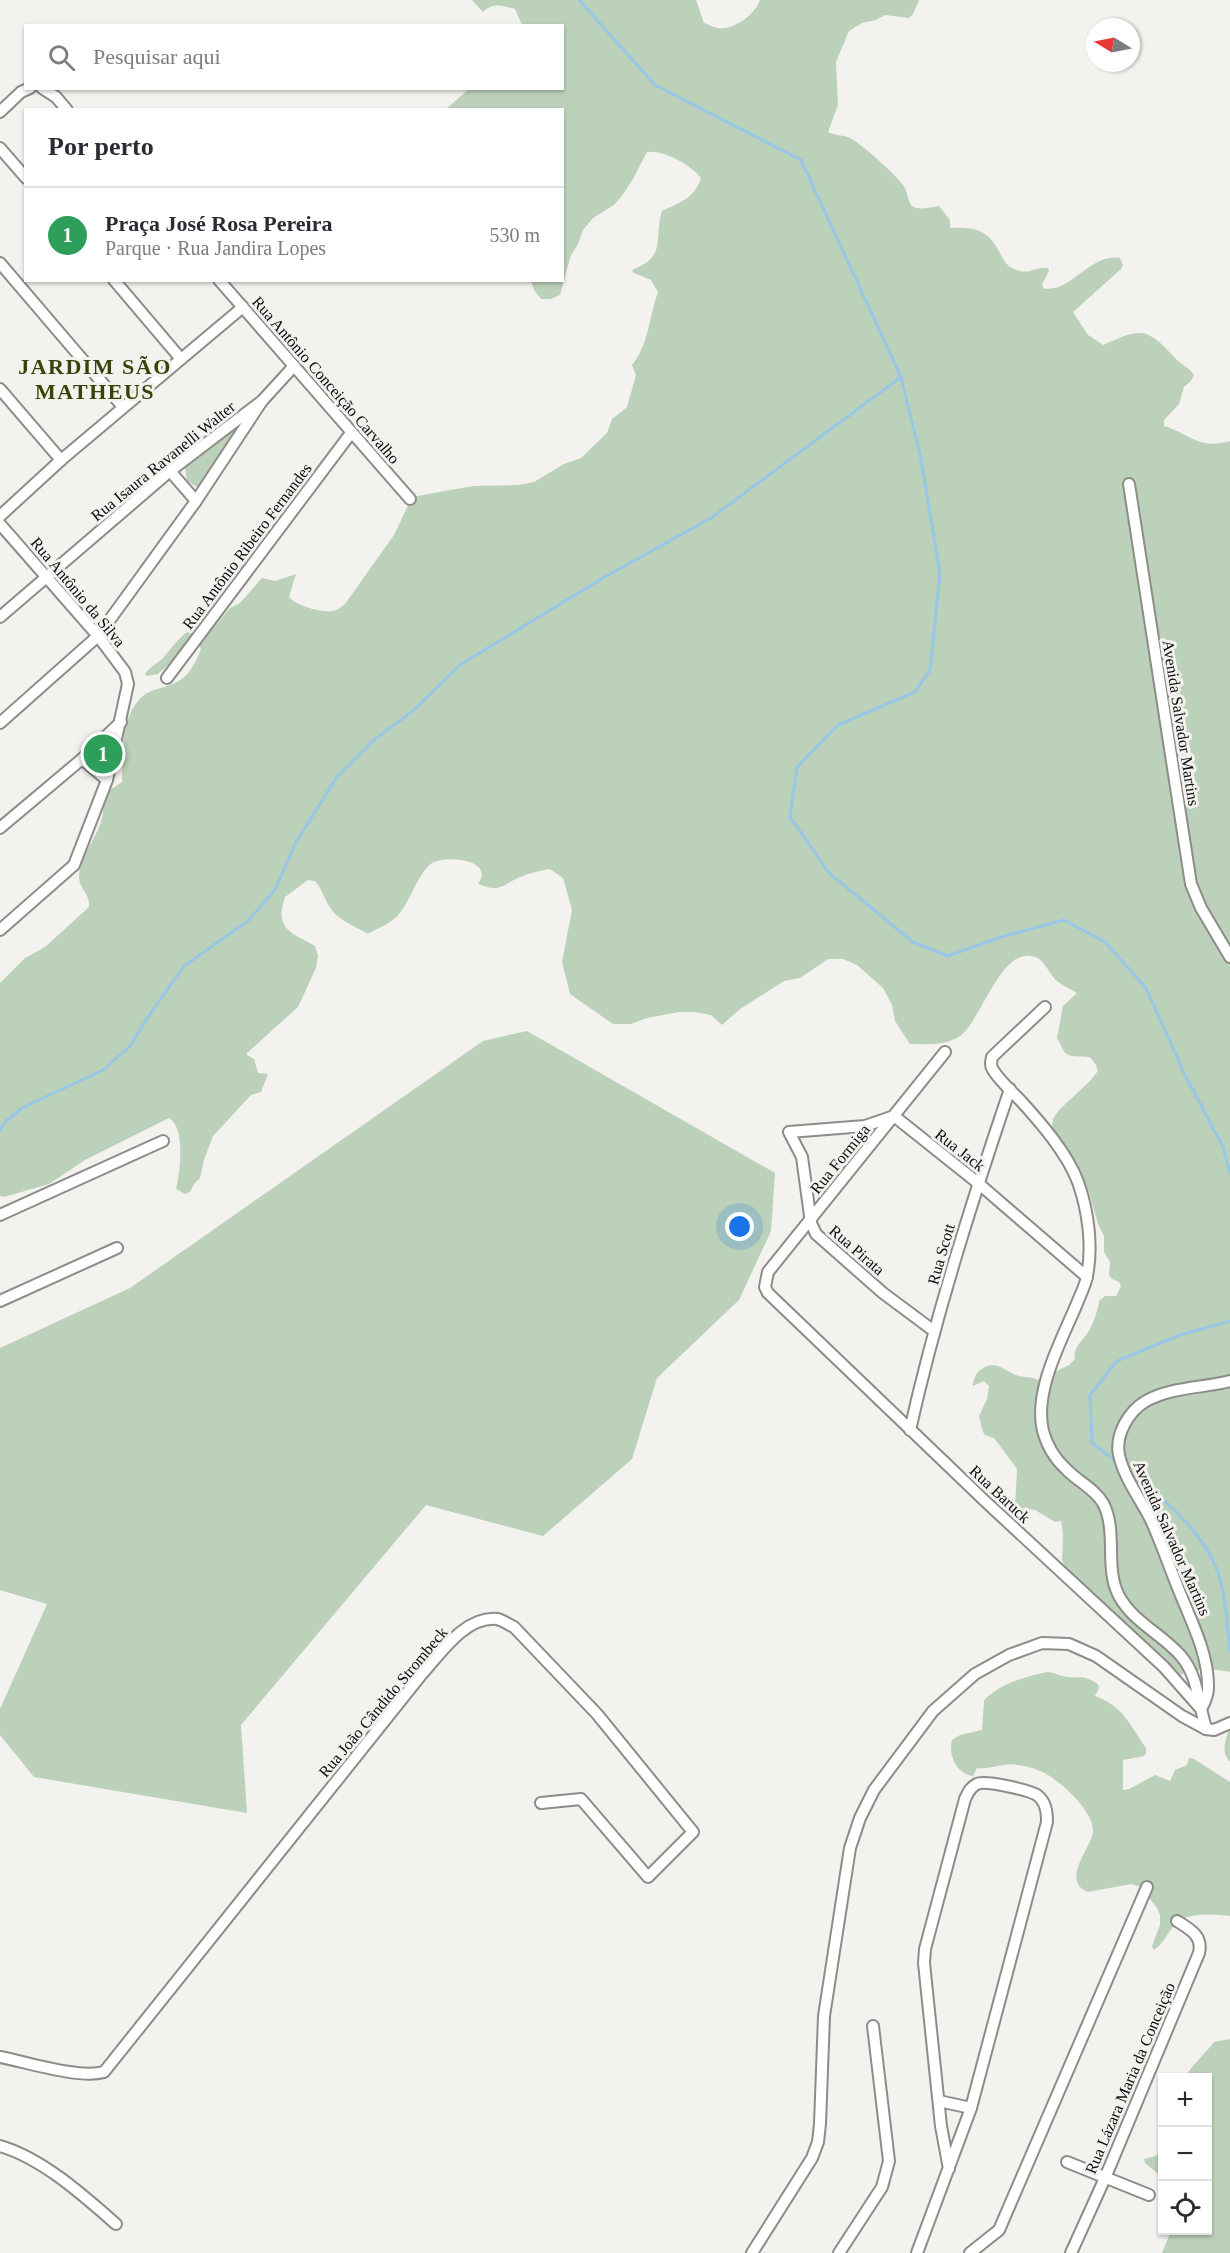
<!DOCTYPE html>
<html lang="pt">
<meta charset="utf-8">
<style>
:root{--surface:#fff;--page:#f7f7f7;--text:#2b2b33;--muted:#7c7c81;--line:#e1e1e2;--accent:#6c7e2e}
body{margin:0;font-family:"Times New Roman",serif;background:var(--page);color:var(--text)}
.controls{position:absolute;right:18px;bottom:18px;display:grid;overflow:hidden;border-radius:0px;box-shadow:0 2px 4px #0004}
.controls button{width:54px;height:54px;display:grid;place-items:center;padding:0;border:0;border-bottom:2px solid var(--line);background:var(--surface);color:var(--text);font:30px sans-serif}
.compass{position:absolute;left:1086px;top:18px;width:54px;height:54px;border-radius:50%;background:var(--surface);box-shadow:0 2px 4px #0004;rotate:280deg}
.you{position:absolute;left:740px;top:1227px;width:21px;height:21px;margin:-15px;border:4px solid #fff;border-radius:50%;background:#1a73e8;box-shadow:0 0 0 9px #1a73e833}
.badge{display:grid;place-items:center;width:39px;height:39px;border-radius:50%;background:var(--accent);color:#fff;font-size:20px;font-weight:700}
.pin{position:absolute;translate:-50% -50%;border:3px solid #fff;box-shadow:0 2px 6px #0006}
.list{margin:0;padding:0;list-style:none}
h2{display:flex;justify-content:space-between;align-items:center;height:78px;margin:0;padding:0 24px;font-size:26px}
h2 small{font-size:20px;font-weight:400;color:var(--muted)}
.list li{display:grid;grid-template-columns:39px 1fr auto;gap:18px;align-items:center;box-sizing:border-box;height:96px;padding:0 24px;border-top:2px solid var(--line)}
.list b{display:block;font-size:22px;white-space:nowrap}
.list p{margin:0;font-size:20px;white-space:nowrap;color:var(--muted)}
.list em{font-size:20px;font-style:normal;color:var(--muted)}
.icon{flex:none;width:33px;height:33px;fill:none;stroke:currentColor;stroke-width:2;stroke-linecap:round;stroke-linejoin:round}
.map{position:relative;flex:none;width:1230px;height:2253px;overflow:hidden}
.search{position:absolute;background:var(--surface);box-shadow:0 2px 4px #0004;left:24px;top:24px;width:540px;height:66px;display:flex;align-items:center;gap:15px;box-sizing:border-box;padding:0 21px;border-radius:0px;color:var(--muted);font-size:22px}
.panel{position:absolute;background:var(--surface);box-shadow:0 2px 4px #0004;left:24px;top:108px;width:540px;height:174px;border-radius:0px}
.map>svg:first-child{display:block}
.green{fill:#bbd1b9}
.lines{fill:none;stroke-linecap:round;stroke-linejoin:round}
.stream{stroke:#99c7e6;stroke-width:3}
.minor-casing{stroke:#8e8c88;stroke-width:14}
.minor{stroke:#fff;stroke-width:10}
.labels{text-anchor:middle;dominant-baseline:central;stroke-width:6;stroke-linejoin:round;paint-order:stroke}
.street-label{font-size:16px;fill:#0c0b0a;stroke:#f4f2ee}
.district-label{font-size:22px;font-weight:bold;letter-spacing:1.5px;fill:#374308;stroke:#f4f2ee}
</style>
<div class="map">
<svg width="1230" height="2253" viewBox="0 0 1230 2253">
<rect width="100%" height="100%" fill="#f4f2ee"/>
<g class="green">
<path d="M472,0H696L704,23C708,24 714,28 718,28C734,31 755,14 760,0H919L913,14L909,18L885,15L876,20L862,23L849,31L836,62L838,105L828,132C836,136 844,135 850,138C863,145 894,173 903,185C908,190 907,201 912,206C919,211 931,207 939,206L950,220V228C976,227 987,229 1000,253C1003,259 1006,265 1012,268C1030,277 1034,266 1048,268L1049,271L1042,284L1044,289C1049,289 1054,288 1059,287C1078,279 1097,254 1120,258L1123,265L1121,269L1073,312L1088,335L1103,345C1142,327 1147,327 1176,359C1182,365 1190,368 1194,375L1191,381L1184,387L1179,404L1164,420V426C1192,435 1199,450 1230,441V1672L1219,1670H1189L1176,1678L1069,1575L1062,1560L1063,1534L1061,1521L1055,1522L1035,1510L1015,1508L1017,1469L994,1438L985,1435L983,1432L979,1416L987,1399L989,1386L984,1381L973,1386C973,1373 985,1362 998,1366C1004,1368 1010,1373 1016,1375C1024,1378 1031,1376 1038,1380L1069,1365L1075,1359C1072,1347 1085,1339 1090,1329C1094,1321 1098,1310 1099,1301L1105,1296H1116L1121,1286L1119,1282L1112,1279L1109,1275L1110,1262L1104,1252V1236L1098,1224L1089,1192L1080,1175L1059,1147L1052,1127L1053,1119L1059,1110L1090,1081L1098,1071L1096,1065L1090,1057L1071,1056L1065,1053L1057,1038L1063,1006L1077,993C1071,989 1063,986 1057,981C1048,973 1045,958 1031,956C1000,950 981,1021 960,1036C945,1046 927,1044 910,1044L895,1021L892,1005L883,988L857,965L843,959H828L800,978L784,981L740,1009L722,1025L711,1015L694,1012H679L647,1018L631,1024H613L570,994L562,962L572,910L563,878L550,869C539,871 530,873 520,877C502,885 500,893 478,884C496,859 444,855 432,863C418,873 411,900 399,914C392,923 378,928 368,934C355,926 337,920 329,906C324,898 322,889 315,881L308,880L285,897C274,929 291,932 315,946L318,956L316,968L298,1007L247,1053V1055L254,1059L258,1073L268,1074L261,1092L251,1095L213,1136L204,1160L200,1178L194,1184L190,1192L185,1194L176,1189C180,1172 186,1128 169,1118L85,1160L49,1184L4,1197L0,1196V983L25,958L45,947L89,907C91,895 79,889 79,877C80,856 97,838 102,818C104,811 103,802 104,794L122,782C123,756 120,723 138,701C152,683 176,692 191,669C195,662 199,656 201,648L197,644L191,643L158,674L147,676L145,674C149,667 157,664 163,658C180,639 186,624 215,626L230,608L240,603L262,578L275,581L296,574L289,597C295,605 321,613 332,611C337,611 341,607 345,604L394,535L412,497L473,486L518,485L534,482L564,464L581,458L607,433L612,419L627,407L636,375L632,365C649,344 649,317 658,292L651,280L634,273L632,270C668,255 653,242 662,211C679,203 695,198 701,178C691,165 664,150 647,152L633,179L621,197L614,205L593,218L583,230L577,246L571,255L560,295L551,299H541L534,290L531,281L562,280V110L446,109L469,89L562,88V26L522,25L515,9C502,6 494,2 483,12Z"/>
<polygon points="248,419 203,481 197,487 187,481 185,468 188,463 239,420"/>
<polygon points="106,744 112,748 106,770 89,759"/>
<polygon points="527,1031 775,1173 771,1231 739,1300 657,1378 632,1459 543,1536 426,1505 241,1725 247,1813 34,1777 0,1735 0,1709 47,1604 0,1590 0,1348 130,1288 483,1041"/>
<path d="M1047,1672C1055,1672 1061,1677 1068,1677C1084,1678 1082,1675 1098,1684L1099,1688L1095,1696C1123,1706 1130,1725 1146,1748V1753L1144,1756L1123,1760V1790L1129,1789L1155,1775L1170,1781L1175,1770L1187,1765L1189,1758L1194,1759L1230,1782V1916C1215,1914 1185,1912 1175,1924C1168,1933 1163,1944 1154,1950L1152,1946L1160,1925V1915L1157,1908L1141,1887L1131,1884L1088,1892C1059,1881 1093,1846 1093,1831C1093,1811 1064,1785 1048,1775C1041,1770 1026,1766 1018,1765C1003,1762 991,1770 977,1768L973,1776C956,1774 948,1754 952,1740L960,1735L982,1730L984,1700C1002,1683 1024,1677 1047,1672Z"/>
<path d="M1230,1726V1762C1220,1750 1226,1740 1230,1726Z"/>
<path d="M1230,2039V2253H1162L1171,2231L1208,2230V2078L1185,2077C1193,2064 1204,2055 1214,2042Z"/>
<polygon points="1162,2149 1162,2177 1145,2163 1144,2159 1156,2156"/>
</g>
<g class="lines">
<g class="stream">
<polyline points="579,0 655,85 801,160 901,377"/>
<polyline points="0,1131 3,1124 22,1108 103,1070 130,1046 148,1017 184,966 248,921 275,890 296,842 337,777 374,740 414,710 460,665 603,578 711,518 901,377 921,459 940,574 930,670 915,692 838,725 797,767 790,817 829,873 913,942 948,956 1001,937 1064,920 1105,942 1146,988 1185,1075 1223,1147 1230,1173"/>
<polyline points="1113,1459 1092,1443 1090,1395 1117,1361 1180,1335 1230,1321"/>
<path d="M1136,1477C1166,1500 1203,1533 1217,1570C1226,1593 1227,1626 1230,1651"/>
</g>
<defs>
<g id="minor">
<polyline points="42,88 56,97 67,110"/>
<polyline points="0,112 21,92 30,88"/>
<polyline points="0,148 26,178"/>
<polyline points="0,263 123,407"/>
<polyline points="114,280 181,359"/>
<polyline points="219,280 410,499"/>
<polyline points="0,389 61,460"/>
<polyline points="170,471 196,501"/>
<polyline points="1129,484 1191,884 1201,908 1230,957"/>
<polyline points="0,516 61,460 243,307"/>
<polyline points="0,524 98,636 125,672 128,684 107,780 74,865 0,930"/>
<polyline points="0,617 170,471 262,401 294,366"/>
<polyline points="167,678 351,433"/>
<polyline points="0,723 98,636 196,501 262,401"/>
<polyline points="82,759 107,780"/>
<polyline points="0,828 82,759 121,722"/>
<path d="M1045,1007L992,1057C991,1062 990,1066 993,1070C1000,1081 1011,1091 1020,1100C1041,1123 1067,1153 1078,1182C1088,1210 1093,1246 1087,1276C1086,1284 1081,1293 1078,1301C1063,1338 1033,1390 1043,1431C1047,1446 1055,1459 1066,1469C1077,1481 1094,1488 1103,1503C1118,1531 1104,1568 1119,1596C1133,1622 1162,1634 1181,1656C1193,1670 1197,1688 1200,1706"/>
<polyline points="945,1052 768,1272 765,1287 768,1293 986,1502 1164,1667 1201,1709 1206,1729"/>
<polyline points="0,1215 163,1141"/>
<polyline points="0,1301 117,1248"/>
<polyline points="934,1331 883,1293 816,1234 811,1223 802,1157 789,1132 865,1126 894,1116 978,1183 1087,1277"/>
<path d="M910,1430C936,1314 972,1201 1010,1089"/>
<path d="M1201,1709C1205,1702 1208,1696 1208,1688C1209,1654 1190,1619 1178,1588C1169,1566 1161,1542 1151,1520C1141,1500 1124,1478 1119,1455C1115,1434 1129,1411 1146,1401C1171,1387 1203,1388 1230,1381"/>
<path d="M0,2057C27,2062 79,2079 104,2072L422,1674C441,1653 465,1616 497,1619C503,1620 509,1625 514,1627L597,1714L693,1832L648,1877L581,1799L541,1803"/>
<polyline points="939,2101 971,2108"/>
<path d="M0,2146C42,2158 84,2196 116,2224"/>
<polyline points="1067,2162 1149,2195"/>
<polyline points="752,2253 812,2158 818,2142 820,2124 824,2016 850,1848 860,1818 874,1790 933,1711 975,1674 1009,1655 1042,1643 1069,1644 1096,1656 1182,1716 1206,1729 1214,1730 1230,1723"/>
<polyline points="839,2253 882,2187 889,2161 873,2026"/>
<path d="M917,2253L971,2108L1047,1822C1047,1812 1046,1802 1037,1795C1029,1790 985,1780 977,1784C970,1787 968,1793 965,1799L925,1949L924,1963L941,2126L949,2169"/>
<polyline points="970,2253 999,2230 1147,1887"/>
<path d="M1071,2253L1105,2178L1199,1953C1203,1936 1190,1929 1177,1921"/>
</g>
</defs>
<use href="#minor" class="minor-casing"/>
<use href="#minor" class="minor"/>
</g>
<g class="labels">
<g class="street-label">
<text transform="translate(326 380) rotate(49)">Rua Antônio Conceição Carvalho</text>
<text transform="translate(163 461) rotate(-39)">Rua Isaura Ravanelli Walter</text>
<text transform="translate(247 546) rotate(-53)">Rua Antônio Ribeiro Fernandes</text>
<text transform="translate(78 592) rotate(50)">Rua Antônio da Silva</text>
<text transform="translate(1181 723) rotate(81)">Avenida Salvador Martins</text>
<text transform="translate(960 1150) rotate(38)">Rua Jack</text>
<text transform="translate(840 1159) rotate(-51)">Rua Formiga</text>
<text transform="translate(857 1250) rotate(41)">Rua Pirata</text>
<text transform="translate(941 1254) rotate(-74)">Rua Scott</text>
<text transform="translate(1000 1494) rotate(43)">Rua Baruck</text>
<text transform="translate(1172 1538) rotate(66)">Avenida Salvador Martins</text>
<text transform="translate(383 1702) rotate(-50)">Rua João Cândido Strombeck</text>
<text transform="translate(1130 2078) rotate(-67)">Rua Lázara Maria da Conceição</text>
</g>
<g class="district-label">
<text x="95" y="366">JARDIM SÃO<tspan x="95" dy="25">MATHEUS</tspan></text>
</g>
</g>
</svg>
<div class="controls">
<button>+</button>
<button>−</button>
<button><svg class="icon" aria-label="locate" viewBox="0 0 24 24"><circle cx="12" cy="12" r="6"/><path d="M12 2v4M12 18v4M2 12h4M18 12h4"/></svg></button>
</div>
<svg class="compass" viewBox="-18 -18 36 36"><path d="M0-13l5 13h-10z" fill="#e53935"/><path d="M0 13l5-13h-10z" fill="#7c7c81"/></svg>
<div class="you"></div>
<div class="pin badge" style="left:103px;top:754px;background:#2e9e5b">1</div>
<div class="search"><svg class="icon" aria-label="search" viewBox="0 0 24 24"><circle cx="10" cy="10" r="6"/><path d="M15 15l6 6"/></svg>Pesquisar aqui</div>
<section class="panel">
<h2>Por perto<small></small></h2>
<ul class="list">
<li><span class="badge" style="background:#2e9e5b">1</span><div><b>Praça José Rosa Pereira</b><p>Parque · Rua Jandira Lopes</p></div><em>530 m</em></li>
</ul>
</section>
</div>
